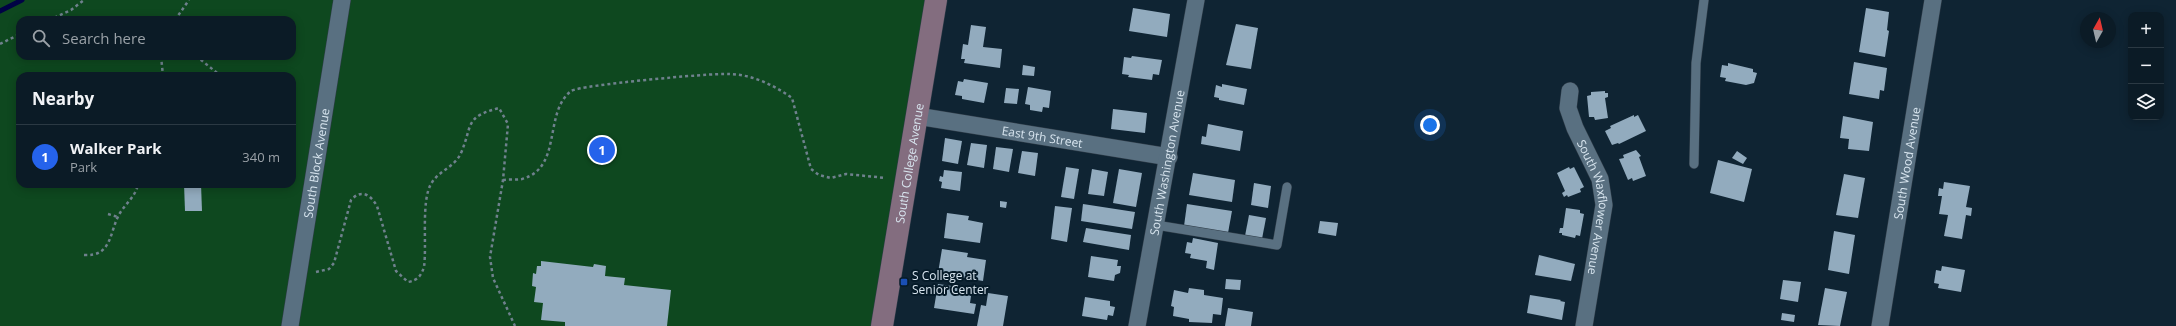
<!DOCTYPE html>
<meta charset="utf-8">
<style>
:root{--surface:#0b1b26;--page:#192832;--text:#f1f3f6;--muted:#9aa1a7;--line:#2b3943;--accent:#2563eb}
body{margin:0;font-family:"Open Sans",sans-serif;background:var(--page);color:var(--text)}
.controls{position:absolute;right:12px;top:12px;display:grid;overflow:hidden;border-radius:8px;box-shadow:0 2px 10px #0003}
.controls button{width:36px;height:36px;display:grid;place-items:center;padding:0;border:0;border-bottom:1px solid var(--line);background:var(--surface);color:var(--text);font:20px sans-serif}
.compass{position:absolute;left:2080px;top:12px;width:36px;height:36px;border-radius:50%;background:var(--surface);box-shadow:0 2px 10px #0003;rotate:8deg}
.you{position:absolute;left:1430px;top:125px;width:14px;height:14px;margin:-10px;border:3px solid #fff;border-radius:50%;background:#1a73e8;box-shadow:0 0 0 6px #1a73e833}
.badge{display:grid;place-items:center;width:26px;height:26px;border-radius:50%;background:var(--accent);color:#fff;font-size:13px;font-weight:700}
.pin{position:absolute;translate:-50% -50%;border:2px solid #fff;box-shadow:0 1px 4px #0006}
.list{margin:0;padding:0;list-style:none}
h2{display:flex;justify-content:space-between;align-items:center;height:52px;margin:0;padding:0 16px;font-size:17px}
h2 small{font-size:13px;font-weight:400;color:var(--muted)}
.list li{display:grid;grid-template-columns:26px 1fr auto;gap:12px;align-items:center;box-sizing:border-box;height:64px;padding:0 16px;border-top:1px solid var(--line)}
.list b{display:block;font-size:15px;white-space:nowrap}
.list p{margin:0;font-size:13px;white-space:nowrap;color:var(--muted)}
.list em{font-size:13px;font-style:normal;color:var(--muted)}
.icon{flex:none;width:22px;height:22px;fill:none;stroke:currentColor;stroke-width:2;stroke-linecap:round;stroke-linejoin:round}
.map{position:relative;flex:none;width:2176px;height:326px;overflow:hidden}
.search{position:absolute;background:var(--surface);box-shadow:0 2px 10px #0003;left:16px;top:16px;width:280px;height:44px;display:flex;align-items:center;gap:10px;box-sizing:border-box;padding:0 14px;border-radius:12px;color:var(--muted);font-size:15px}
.panel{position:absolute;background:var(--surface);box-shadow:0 2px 10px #0003;left:16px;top:72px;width:280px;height:116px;border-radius:12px}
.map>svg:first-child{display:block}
.green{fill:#0e481f;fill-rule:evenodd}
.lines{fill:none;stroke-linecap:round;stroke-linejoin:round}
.stream{stroke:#000245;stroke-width:5}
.building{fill:#92abbe}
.lane-casing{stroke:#303d49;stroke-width:10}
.street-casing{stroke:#303d49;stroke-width:18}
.secondary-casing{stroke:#303d49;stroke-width:23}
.path{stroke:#6f818d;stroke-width:2.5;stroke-dasharray:3 3;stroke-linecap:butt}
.lane{stroke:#597081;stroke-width:9}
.street{stroke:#597081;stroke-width:17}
.secondary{stroke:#836d7f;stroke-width:22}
.transit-dot{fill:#1a4fb4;stroke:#061b29;stroke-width:1.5}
.labels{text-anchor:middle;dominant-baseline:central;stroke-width:4;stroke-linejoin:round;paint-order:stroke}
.street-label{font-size:12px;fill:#d8e5ef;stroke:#061b29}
.poi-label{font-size:12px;fill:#d8e5ef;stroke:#061b29;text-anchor:start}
</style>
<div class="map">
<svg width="2176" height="326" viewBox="0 0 2176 326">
<rect width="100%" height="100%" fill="#0f2433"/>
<path class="green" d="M0,0H936L882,326H0ZM20,20H292V56H20ZM20,76H292V184H20Z"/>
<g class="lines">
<polyline class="stream" points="0,11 22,0"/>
</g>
<g class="building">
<polygon points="1133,8 1170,14 1167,37 1129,31"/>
<polygon points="1866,8 1889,12 1887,30 1889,31 1885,57 1859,52"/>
<polygon points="1236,24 1258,28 1251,69 1226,65"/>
<polygon points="971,25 986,27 983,47 1002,49 1000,68 964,63 965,59 961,59 963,44 968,45"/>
<polygon points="1132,56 1162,60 1159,75 1153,74 1152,80 1128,77 1129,75 1122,74 1124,57 1131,58"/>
<polygon points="1854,62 1887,68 1884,91 1880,90 1879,99 1849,94"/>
<polygon points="1728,63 1753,69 1753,72 1757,73 1754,83 1746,85 1725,81 1726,78 1720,77 1722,65 1728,66"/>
<polygon points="1023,65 1035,67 1034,76 1022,75"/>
<polygon points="964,79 988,83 984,103 962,99 962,96 955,95 958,81 963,82"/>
<polygon points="1222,84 1247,89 1244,105 1219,100 1219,98 1214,97 1216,85 1222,87"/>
<polygon points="1028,87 1051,91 1049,108 1043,107 1042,112 1030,110 1030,105 1025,104"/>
<polygon points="1006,88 1019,89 1017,104 1004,103"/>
<polygon points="1605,91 1605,93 1608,93 1608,97 1605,98 1608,118 1595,120 1594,117 1589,117 1587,96 1591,95 1591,92"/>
<polygon points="1113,109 1147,113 1145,133 1111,129"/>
<polygon points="1634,115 1634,117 1638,115 1646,131 1619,144 1618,143 1612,145 1605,131 1611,128 1610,126"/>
<polygon points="1843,116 1873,122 1869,151 1848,149 1849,139 1840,138"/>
<polygon points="1208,124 1243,131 1240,151 1201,144 1202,136 1206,137"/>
<polygon points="945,138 962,141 958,164 942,161"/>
<polygon points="971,143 987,145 984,168 967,165"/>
<polygon points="996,147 1013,149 1009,172 993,169"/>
<polygon points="1636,150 1641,156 1639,157 1646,176 1633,181 1632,178 1628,180 1619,159 1624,158 1623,155"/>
<polygon points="1022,151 1038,153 1035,176 1018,173"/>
<polygon points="1737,151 1747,158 1743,164 1732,158"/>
<polygon points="1718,160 1752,169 1744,202 1710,193"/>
<polygon points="1066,167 1079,169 1074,199 1061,197"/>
<polygon points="1569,167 1570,169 1574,167 1584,187 1580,189 1581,192 1568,197 1567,195 1564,197 1562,193 1565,191 1557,173"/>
<polygon points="1092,169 1108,172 1104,196 1088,194"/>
<polygon points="1119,169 1142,173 1136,207 1113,203"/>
<polygon points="944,170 962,172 960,191 941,188 942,182 939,181 940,176 943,177"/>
<polygon points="1193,173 1235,180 1232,202 1189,195"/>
<polygon points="1844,174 1865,178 1858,218 1836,215"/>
<polygon points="1944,182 1970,186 1966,207 1972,208 1971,216 1966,215 1962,239 1944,236 1948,215 1939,214 1942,196 1938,196 1939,188 1943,189"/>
<polygon points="1254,183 1271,186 1268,208 1251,205"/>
<polygon points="184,184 201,184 202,211 185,211"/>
<polygon points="1000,201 1007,202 1006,208 1000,207"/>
<polygon points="1083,204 1135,212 1132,229 1081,221"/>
<polygon points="1187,204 1232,211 1228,233 1184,226"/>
<polygon points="1055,206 1072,208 1067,242 1051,239"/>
<polygon points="1566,208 1580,210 1580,213 1584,214 1580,236 1576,235 1575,238 1562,235 1562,233 1559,233 1560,228 1563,228"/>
<polygon points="947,213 969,216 968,220 983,223 980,243 944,238"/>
<polygon points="1249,215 1266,218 1262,239 1245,236"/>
<polygon points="1320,221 1338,223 1336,236 1318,233"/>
<polygon points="1086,228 1131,235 1129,250 1083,242"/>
<polygon points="1834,231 1855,235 1849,274 1828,270"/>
<polygon points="1193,238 1218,243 1214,270 1206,268 1207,261 1190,258 1191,254 1185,253 1187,242 1192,243"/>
<polygon points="942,249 968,253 967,257 986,260 983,281 938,273"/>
<polygon points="1539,255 1575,264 1571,281 1535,275"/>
<polygon points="1091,256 1118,260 1117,266 1121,266 1120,273 1115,275 1114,281 1088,277"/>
<polygon points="541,261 593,267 594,264 606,266 605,276 625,278 624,285 671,290 667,326 565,326 565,322 541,320 543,303 534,302 536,287 532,286 533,273 536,274 537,266 541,266"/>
<polygon points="1942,266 1965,270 1961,292 1938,288 1939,284 1934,283 1936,270 1941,271"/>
<polygon points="1226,279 1241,280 1240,290 1225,289"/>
<polygon points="1783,280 1801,282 1798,302 1780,299"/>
<polygon points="938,284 972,289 970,303 976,304 974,314 934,308"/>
<polygon points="1189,288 1204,290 1204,295 1223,298 1221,315 1213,314 1212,323 1189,322 1189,319 1173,316 1174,307 1171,306 1174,290 1188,293"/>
<polygon points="1825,288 1847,292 1840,326 1818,325"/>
<polygon points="988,293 1008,296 1003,326 977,326 981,305 986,306"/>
<polygon points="1530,295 1561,300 1560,301 1565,302 1562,320 1527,313"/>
<polygon points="1085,297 1110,301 1110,306 1115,307 1113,316 1108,315 1107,320 1082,316"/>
<polygon points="1228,308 1253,312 1251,326 1225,326"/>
<polygon points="1782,313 1795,315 1794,322 1781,320"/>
</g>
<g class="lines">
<defs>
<g id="lane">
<polyline points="1694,164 1696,63 1704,0"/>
<polyline points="1156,225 1277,245 1287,187"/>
</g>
<g id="street">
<path id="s1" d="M1570,91L1568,108L1575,128L1600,179L1604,205L1584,326"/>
<path id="s2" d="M917,116L1169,157"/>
<path id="s3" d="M290,326L342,0"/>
<path id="s4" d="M1137,326L1196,0"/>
<path id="s5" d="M1880,326L1933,0"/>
</g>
<g id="secondary">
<path id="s6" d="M882,326L936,0"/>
</g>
</defs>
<use href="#lane" class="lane-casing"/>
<use href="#street" class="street-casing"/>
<use href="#secondary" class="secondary-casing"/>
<g class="path">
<polyline points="49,20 71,10 84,0"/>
<polyline points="175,20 189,0"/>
<polyline points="0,44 20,34"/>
<polyline points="161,56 163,76"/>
<polyline points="196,56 221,76"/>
<path d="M503,180C509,179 516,180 522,179C563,168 543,113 571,91C580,85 711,73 728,74C751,74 774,85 792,98L811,169L819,175L831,178L846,174L886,178"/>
<polyline points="108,214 118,217"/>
<path d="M84,255C113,257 109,231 120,213C126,203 136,196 138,184"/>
<path d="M316,272L329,269L334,263L351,200C361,189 370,194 377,206L396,271L408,282C418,280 421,276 424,267C427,245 421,201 431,184C438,171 455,167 461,153C473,125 464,117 499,108L508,124L503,180L490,257L493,278L515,326"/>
</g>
<use href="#lane" class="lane"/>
<use href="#street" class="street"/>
<use href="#secondary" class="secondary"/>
</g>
<rect class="transit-dot" x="900" y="278" width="8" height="8" rx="2"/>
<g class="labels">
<g class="street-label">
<text stroke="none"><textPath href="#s2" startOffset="127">East 9th Street</textPath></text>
<text stroke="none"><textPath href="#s3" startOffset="165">South Block Avenue</textPath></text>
<text stroke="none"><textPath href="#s6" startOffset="165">South College Avenue</textPath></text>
<text stroke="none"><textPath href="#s4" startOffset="166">South Washington Avenue</textPath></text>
<text stroke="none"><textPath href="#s5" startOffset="165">South Wood Avenue</textPath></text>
<text stroke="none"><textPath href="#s1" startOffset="122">South Waxflower Avenue</textPath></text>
</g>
<g class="poi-label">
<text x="912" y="275">S College at<tspan x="912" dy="14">Senior Center</tspan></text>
</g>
</g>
</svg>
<div class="controls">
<button>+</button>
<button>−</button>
<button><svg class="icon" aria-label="layers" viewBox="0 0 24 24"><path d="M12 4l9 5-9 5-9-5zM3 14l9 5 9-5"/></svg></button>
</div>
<svg class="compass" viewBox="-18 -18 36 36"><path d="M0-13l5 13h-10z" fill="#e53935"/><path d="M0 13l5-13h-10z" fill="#9aa1a7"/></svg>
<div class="you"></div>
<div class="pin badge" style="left:602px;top:150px">1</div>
<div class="search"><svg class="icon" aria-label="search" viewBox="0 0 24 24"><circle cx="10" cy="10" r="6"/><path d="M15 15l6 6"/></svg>Search here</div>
<section class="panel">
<h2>Nearby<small></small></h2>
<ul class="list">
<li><span class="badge">1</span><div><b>Walker Park</b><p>Park</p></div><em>340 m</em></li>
</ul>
</section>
</div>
